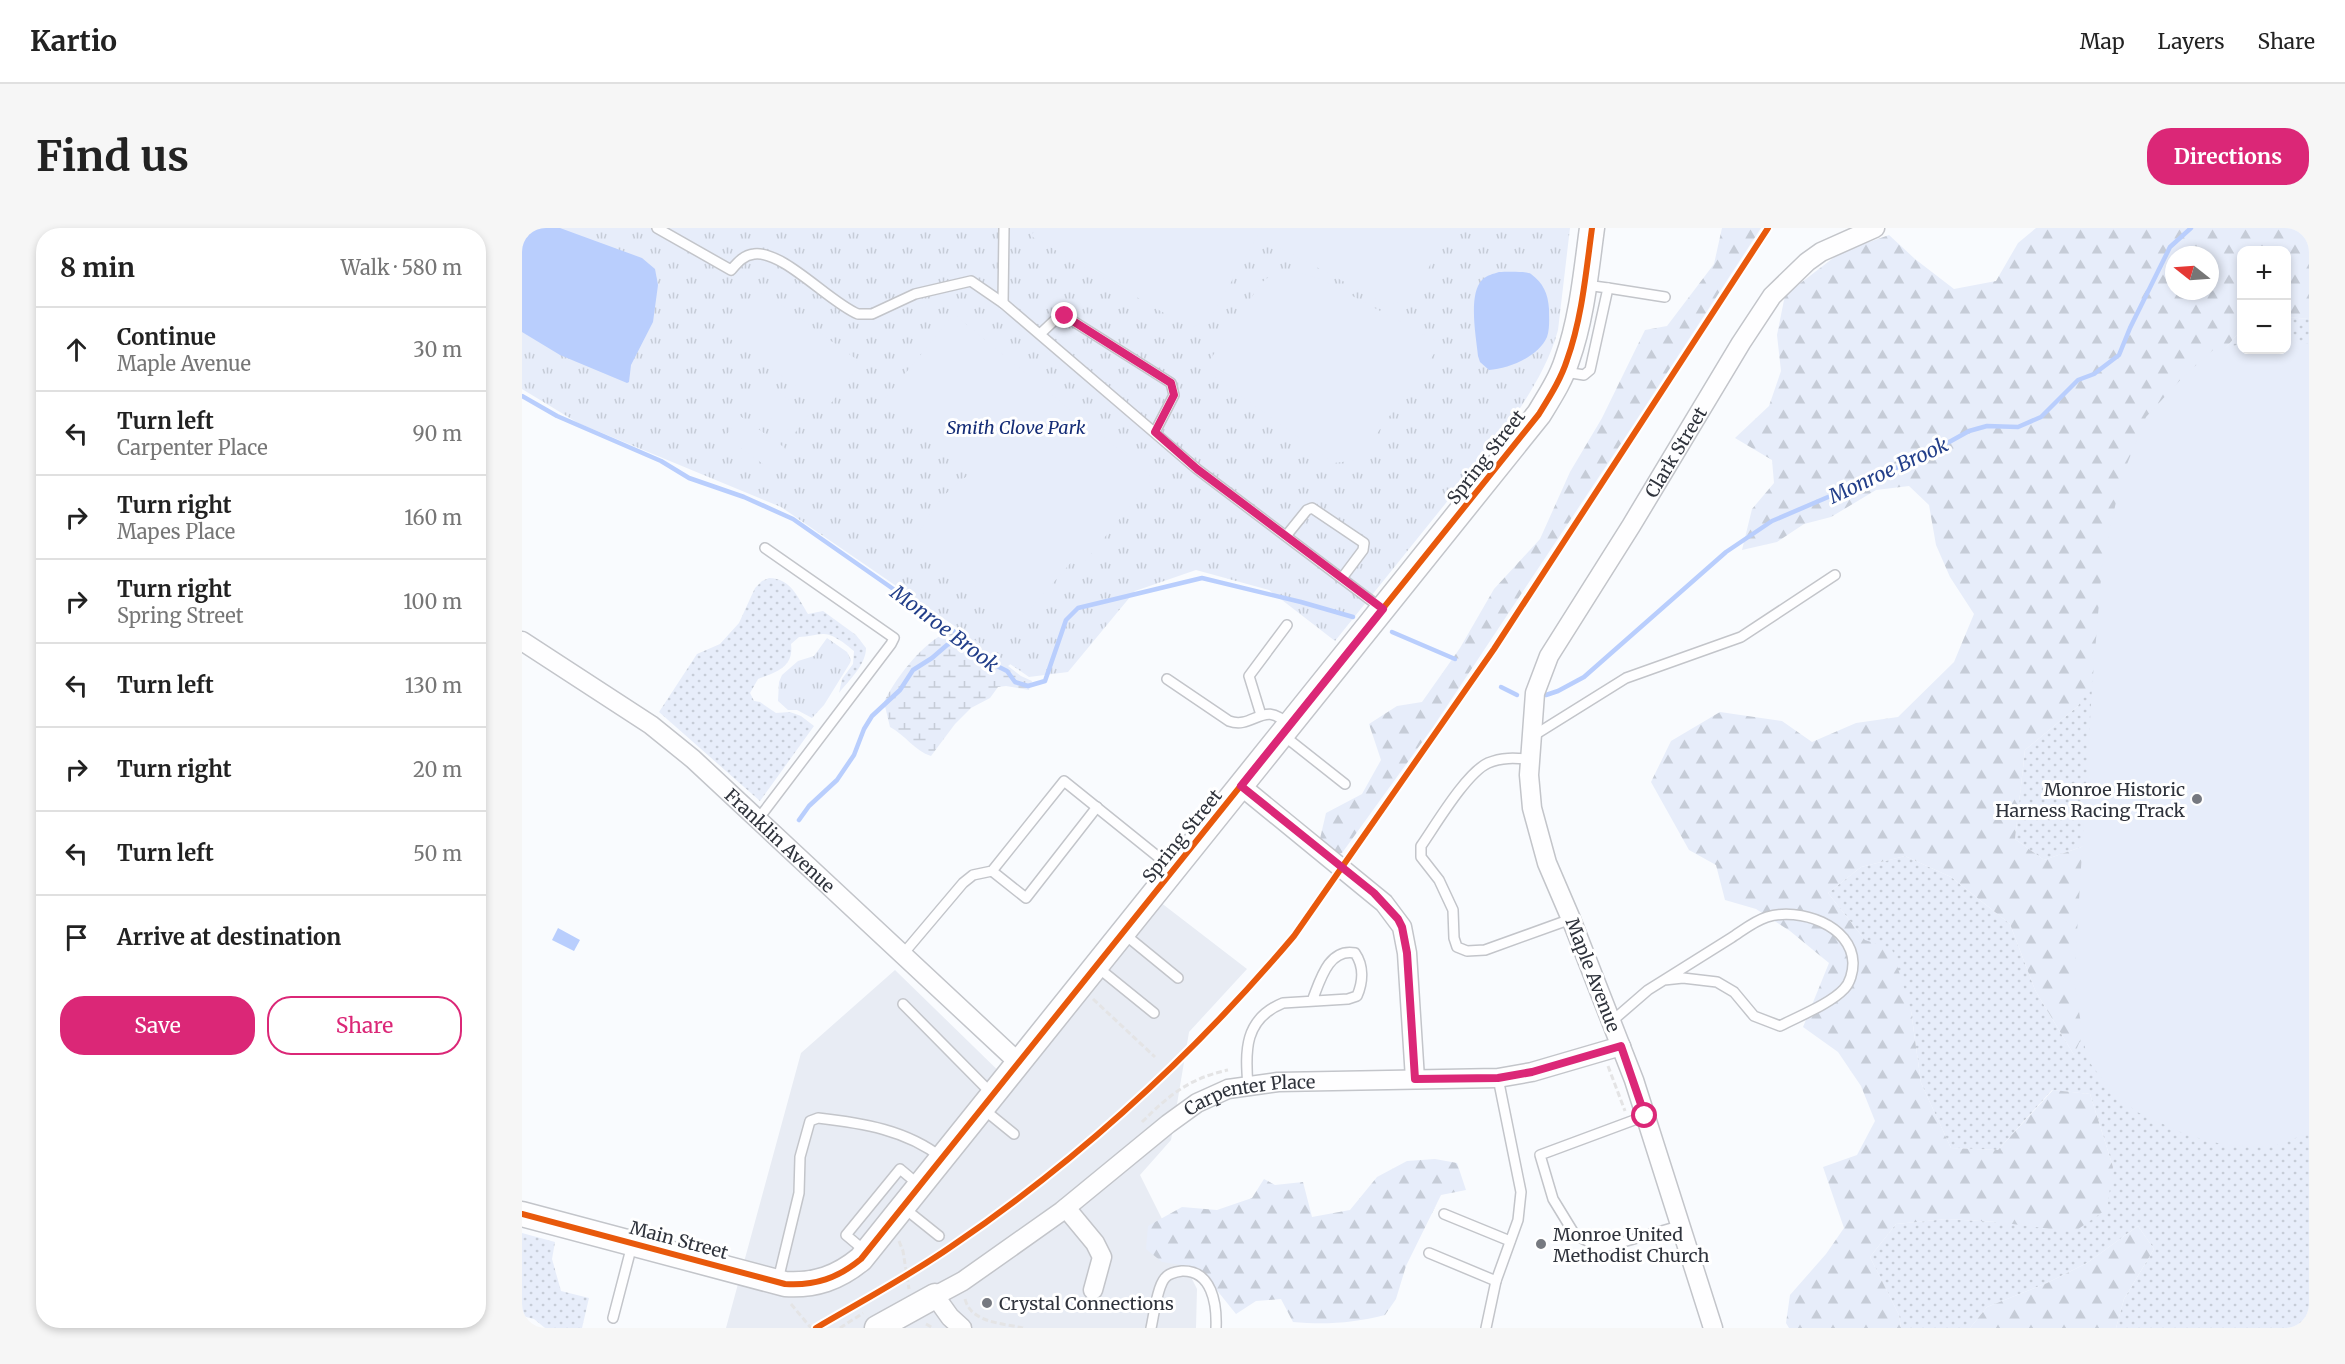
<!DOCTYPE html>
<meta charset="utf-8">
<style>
:root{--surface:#fff;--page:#f6f6f6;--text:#222;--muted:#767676;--line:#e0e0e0;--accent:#db2777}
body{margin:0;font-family:Merriweather,serif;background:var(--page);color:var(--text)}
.controls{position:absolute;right:18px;top:18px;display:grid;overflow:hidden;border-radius:12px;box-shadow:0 3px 9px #0003}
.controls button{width:54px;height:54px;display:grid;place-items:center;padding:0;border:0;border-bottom:2px solid var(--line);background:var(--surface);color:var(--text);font:30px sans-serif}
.compass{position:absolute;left:1643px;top:18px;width:54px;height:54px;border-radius:50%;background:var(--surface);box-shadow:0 3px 9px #0003;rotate:287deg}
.stop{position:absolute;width:18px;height:18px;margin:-14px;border:4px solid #db2777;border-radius:50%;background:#fff}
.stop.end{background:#db2777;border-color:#fff;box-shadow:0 2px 6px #0008}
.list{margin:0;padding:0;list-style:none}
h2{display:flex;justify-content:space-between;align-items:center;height:78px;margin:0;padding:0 24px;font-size:26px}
h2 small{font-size:20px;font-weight:400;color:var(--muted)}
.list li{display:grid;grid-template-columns:39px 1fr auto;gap:18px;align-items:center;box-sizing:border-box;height:84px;padding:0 24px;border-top:2px solid var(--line)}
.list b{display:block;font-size:22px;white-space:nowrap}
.list p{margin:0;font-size:20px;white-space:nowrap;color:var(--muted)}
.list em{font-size:20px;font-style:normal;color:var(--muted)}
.actions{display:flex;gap:12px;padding:18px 24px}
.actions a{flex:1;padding:14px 0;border:2px solid var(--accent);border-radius:24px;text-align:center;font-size:21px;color:var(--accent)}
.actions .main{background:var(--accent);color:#fff}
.icon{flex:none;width:33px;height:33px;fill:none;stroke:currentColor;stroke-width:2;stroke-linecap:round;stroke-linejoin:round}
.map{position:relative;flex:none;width:1787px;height:1100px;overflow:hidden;border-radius:24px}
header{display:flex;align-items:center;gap:36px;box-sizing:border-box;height:84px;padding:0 30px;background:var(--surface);border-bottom:2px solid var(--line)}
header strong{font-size:28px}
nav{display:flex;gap:33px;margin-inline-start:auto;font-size:21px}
.intro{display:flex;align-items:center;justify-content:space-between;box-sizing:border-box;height:144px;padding:0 36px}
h1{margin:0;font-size:42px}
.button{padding:15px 27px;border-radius:24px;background:var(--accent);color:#fff;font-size:21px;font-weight:700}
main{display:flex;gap:36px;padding:0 36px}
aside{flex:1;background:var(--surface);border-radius:24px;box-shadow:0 3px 9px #0003}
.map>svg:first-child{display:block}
.built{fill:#e8ecf4}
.grass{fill:url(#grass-dots)}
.forest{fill:url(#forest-firs);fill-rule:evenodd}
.wetland{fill:url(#wetland-marsh)}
.park{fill:url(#park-tufts)}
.garden{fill:#e7edfa}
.water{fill:#b9cefd}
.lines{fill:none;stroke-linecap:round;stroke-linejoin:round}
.stream{stroke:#b9cefd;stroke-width:4.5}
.lane-casing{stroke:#c3c5ca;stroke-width:12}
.street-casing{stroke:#c3c5ca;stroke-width:21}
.secondary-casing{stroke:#c3c5ca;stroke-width:27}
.path{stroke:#e4e4e5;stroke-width:3;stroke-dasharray:6 3;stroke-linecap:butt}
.lane{stroke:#fefeff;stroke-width:9}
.street{stroke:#fefeff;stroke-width:18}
.secondary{stroke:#fefeff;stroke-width:24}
.cycleway-casing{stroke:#fff;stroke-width:10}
.cycleway{stroke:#e8590c;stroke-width:6}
.route{stroke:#db2777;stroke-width:8}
.poi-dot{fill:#767980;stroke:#fff;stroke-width:2}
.labels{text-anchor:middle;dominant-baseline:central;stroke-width:6;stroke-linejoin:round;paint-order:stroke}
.park-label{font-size:18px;font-style:italic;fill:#142c76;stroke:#fff}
.street-label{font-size:18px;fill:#2f333c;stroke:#fff}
.poi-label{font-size:18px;fill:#2f333c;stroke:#fff;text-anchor:start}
.water-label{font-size:20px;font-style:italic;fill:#233f8a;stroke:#fff}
</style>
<header>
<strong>Kartio</strong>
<nav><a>Map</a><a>Layers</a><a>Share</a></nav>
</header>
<div class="intro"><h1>Find us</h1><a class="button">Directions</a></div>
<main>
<aside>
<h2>8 min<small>Walk · 580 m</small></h2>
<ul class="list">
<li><svg class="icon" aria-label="ahead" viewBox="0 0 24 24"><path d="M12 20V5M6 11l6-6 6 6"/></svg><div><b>Continue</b><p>Maple Avenue</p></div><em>30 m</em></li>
<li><svg class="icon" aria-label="left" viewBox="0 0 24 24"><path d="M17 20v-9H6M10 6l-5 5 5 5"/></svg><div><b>Turn left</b><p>Carpenter Place</p></div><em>90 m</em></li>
<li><svg class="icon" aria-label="right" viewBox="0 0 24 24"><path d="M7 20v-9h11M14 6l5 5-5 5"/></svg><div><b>Turn right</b><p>Mapes Place</p></div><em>160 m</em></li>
<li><svg class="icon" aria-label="right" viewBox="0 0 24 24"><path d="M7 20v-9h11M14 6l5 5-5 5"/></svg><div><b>Turn right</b><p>Spring Street</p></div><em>100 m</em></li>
<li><svg class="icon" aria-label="left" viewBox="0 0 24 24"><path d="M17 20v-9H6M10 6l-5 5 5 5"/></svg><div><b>Turn left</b></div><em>130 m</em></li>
<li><svg class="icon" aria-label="right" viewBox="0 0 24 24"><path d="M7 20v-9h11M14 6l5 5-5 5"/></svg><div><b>Turn right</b></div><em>20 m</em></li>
<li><svg class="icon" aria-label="left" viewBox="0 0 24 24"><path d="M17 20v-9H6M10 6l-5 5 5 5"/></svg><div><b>Turn left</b></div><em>50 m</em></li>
<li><svg class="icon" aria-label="arrive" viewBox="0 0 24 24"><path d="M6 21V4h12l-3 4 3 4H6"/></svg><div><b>Arrive at destination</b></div></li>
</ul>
<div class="actions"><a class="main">Save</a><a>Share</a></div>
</aside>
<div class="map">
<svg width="1787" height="1100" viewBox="0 0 1787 1100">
<defs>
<pattern id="grass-dots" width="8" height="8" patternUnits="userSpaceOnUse" patternTransform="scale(1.5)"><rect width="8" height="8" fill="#e7edfa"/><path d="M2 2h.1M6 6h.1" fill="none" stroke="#c6ccd7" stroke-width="1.8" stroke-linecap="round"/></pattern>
<pattern id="forest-firs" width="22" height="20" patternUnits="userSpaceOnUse" patternTransform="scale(1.5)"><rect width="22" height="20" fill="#e7edfa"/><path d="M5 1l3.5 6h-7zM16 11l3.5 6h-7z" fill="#c6ccd7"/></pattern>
<pattern id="wetland-marsh" width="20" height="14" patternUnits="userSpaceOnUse" patternTransform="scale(1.5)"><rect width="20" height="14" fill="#e7edfa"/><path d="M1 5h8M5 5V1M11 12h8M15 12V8" fill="none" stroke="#c6ccd7"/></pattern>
<pattern id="park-tufts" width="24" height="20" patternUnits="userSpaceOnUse" patternTransform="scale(1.5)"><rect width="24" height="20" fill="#e7edfa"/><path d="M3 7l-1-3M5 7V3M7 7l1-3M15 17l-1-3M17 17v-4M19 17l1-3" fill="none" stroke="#c6ccd7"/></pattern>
</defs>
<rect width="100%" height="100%" fill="#f9fbfe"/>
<polygon class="built" points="638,674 725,741 667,804 649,912 618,947 675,1061 674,1100 204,1100 279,825 373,742 490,856"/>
<g class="grass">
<polygon points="1765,89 1787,91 1787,1100 1594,1100 1602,1071 1632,1021 1616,998 1565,1035 1525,1055 1465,1079 1448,1100 1379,1100 1377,1087 1348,1029 1374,996 1425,991 1475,994 1591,939 1568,866 1530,862 1476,922 1429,920 1399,855 1389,783 1343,712 1306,665 1339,639 1383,628 1429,649 1488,696 1513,762 1552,827 1585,610 1522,632 1493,611 1503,522 1556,478 1673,156 1719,102 1720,122 1764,122"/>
<path d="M247,350C269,350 276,370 286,386L301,383L334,407L344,420C344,437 327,452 317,465L320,451L331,436L332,423C326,418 311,405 301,406C294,406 286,409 277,409L269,416C272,439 255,444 236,451L228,465L232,473L238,474L254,485L268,484L279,488L292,498L238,573L137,484L175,426L198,416L217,395L233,360L240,353Z"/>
<polygon points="0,1005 33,1014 30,1031 39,1063 67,1070 60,1100 23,1100 12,1091 0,1088"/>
</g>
<g class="forest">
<polygon points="1200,0 1239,0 1104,208 911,499 820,625 813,627 797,615 804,585 840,566 859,532 847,496 875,478 900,474 938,420 972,361 1018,311 1048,244 1080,190 1123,102 1145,98 1192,36"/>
<path d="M1514,0H1787V91L1765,89L1764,22H1720L1719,102L1673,156L1610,386L1556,478L1503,522L1493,611L1522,632L1585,610L1569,787L1552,827L1513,762L1488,696L1429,649L1383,628L1339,639L1306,665L1343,712L1370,721L1389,783L1399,855L1429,920L1476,922L1531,862L1568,866L1591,939L1585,981L1552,1004L1475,994L1425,991L1374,996L1348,1029L1377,1087L1379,1100H1267L1264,1095L1268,1067L1304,1026L1322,1000L1301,939L1335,927L1353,893L1339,858L1316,824L1281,799L1307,735L1268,703L1234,681L1203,672L1194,637L1167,622L1129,554L1149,513L1198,484L1260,493L1290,514L1334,495L1376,489L1432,434L1452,386L1428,349L1414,317L1407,277L1387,258L1354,262L1309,289L1282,296L1255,314L1220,322L1230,281L1252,255L1250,232L1213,210L1247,178L1259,143L1255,107L1263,67L1319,24L1367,7L1393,31L1432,61L1474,53L1496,15ZM1652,27H1688V63H1652Z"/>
<path d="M913,931L935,935L944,962L919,967L884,1038L874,1071L863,1087C832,1095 803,1097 771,1094L759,1071L734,1073L714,1086L677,1040L640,1034L624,1021L626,998L660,979L695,982L730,970L742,951L753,957L781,954L790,989L828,982L855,949L885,933Z"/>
<polygon points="1616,998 1632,1021 1602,1071 1594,1100 1448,1100 1465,1079 1525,1055 1565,1035"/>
</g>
<path class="wetland" d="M456,397L499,428L486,438L499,448L510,453L507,462L484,458L476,459L468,470L449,480L433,496L409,528C393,523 383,507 368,499L362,474C372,453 398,418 420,407C430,402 445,400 456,397Z"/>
<g class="park">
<path d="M0,0H1048L1036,102C1027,136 1008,165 989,194L813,413L747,362L674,342L613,363L546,444L507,449L259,279L56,195L0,161Z"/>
<polygon points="305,410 325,424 329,432 328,435 302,477 290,490 275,482 266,482 256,473 257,454 260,447 276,433 292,428"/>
</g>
<g class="garden">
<polygon points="514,0 740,0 688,91 668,100 509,8"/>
<polygon points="757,0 929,0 889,71 866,77 749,15"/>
<polygon points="772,43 801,52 919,116 836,232 812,235 682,141 739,55 752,45"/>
<polygon points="232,64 244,66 334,131 335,141 310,174 303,177 299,176 207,110 207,100"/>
<path d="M432,86L631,250L560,337L552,331L504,386L490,388L394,310C411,280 420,265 448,246L360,174Z"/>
<polygon points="1765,113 1787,116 1787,905 1749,919 1703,917 1665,907 1615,884 1589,863 1565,831 1552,754 1570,460 1580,338 1599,251 1624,189 1661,149 1691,122 1719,116 1720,122 1764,122"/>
<polygon points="242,154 287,186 272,206 227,175"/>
<polygon points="218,188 263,220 248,241 203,209"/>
</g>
<g class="water">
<polygon points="0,0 38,0 120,30 133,41 136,57 131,94 109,137 107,154 105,155 38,127 0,104"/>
<path d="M977,44C983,44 1005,43 1009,46C1021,55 1026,65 1027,81C1027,90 1028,100 1025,109C1017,128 987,141 967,142L958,134L956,128C954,109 946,66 960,52C965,47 971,46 977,44Z"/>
<polygon points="36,700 58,712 52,723 30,712"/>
</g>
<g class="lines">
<g class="stream">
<polyline points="0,168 35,188 139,233 167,250 222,269 271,291 440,409 465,433 485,443 493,454 506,458 523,453 544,392 556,380 680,350 779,374 831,389"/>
<polyline points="870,404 933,431"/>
<polyline points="979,459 995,467"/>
<polyline points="1024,467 1036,463 1062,449 1204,324 1250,293 1402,228 1447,203 1465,198 1496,199 1519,189 1556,152 1572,146 1597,127 1608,100 1648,19 1669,0"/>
<polyline points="277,592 287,578 315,552 332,527 342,501 350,488 378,462 391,442 410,430 425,417 431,414 443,413"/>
</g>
<defs>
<g id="lane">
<path d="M135,0L209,42C216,34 222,27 232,26C261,22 308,75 336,86H350L393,66L449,53L481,75L675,241L859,380"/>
<polyline points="1086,60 1143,69"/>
<polyline points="481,75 482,0"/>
<polyline points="518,106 535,90 543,88 649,155 652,167 633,204"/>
<polyline points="1043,144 1062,147 1068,142 1086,60 1064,57"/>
<polyline points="764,308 785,282 790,280 842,315 841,322 820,350"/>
<path d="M645,451L707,493C732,502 742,470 767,498"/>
<polyline points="739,487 727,448 765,397"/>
<polyline points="761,507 823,556"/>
<polyline points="1011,508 1104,450 1219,409 1313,347"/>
<path d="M1007,531C993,530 980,529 966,535C944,545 913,598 899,618V629L917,652L931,682L932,710L935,719L945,723L963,722L1049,691"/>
<polyline points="237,590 369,416 372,410 243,320"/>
<polyline points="470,643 504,670 575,579"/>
<polyline points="601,705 656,750"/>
<polyline points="381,726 441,655 451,647 470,643 542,553 650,640"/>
<polyline points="574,738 632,785"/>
<polyline points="381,776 470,866"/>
<path d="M1089,794L1126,762L1142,752L1161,750L1195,754L1212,764L1232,788L1258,798C1277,788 1308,776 1322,761C1328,755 1331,744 1331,735C1330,697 1277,679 1245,689C1232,693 1220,703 1209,710C1187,724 1164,738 1142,752"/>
<path d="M726,858C723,823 722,791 761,775L826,771L835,768C841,754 842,738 833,725C806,720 798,753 790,773"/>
<polyline points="460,880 492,906"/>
<polyline points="1123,888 1018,927 1031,971 1053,1007 1080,1020 1157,998"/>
<polyline points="382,980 417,1008"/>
<polyline points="922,986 988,1013"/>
<polyline points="343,1023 324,1007 378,941 397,957"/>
<polyline points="907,1025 974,1053"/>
<path d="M256,1052L277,965L278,929L288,893L296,890C340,895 385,902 420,930"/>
<polyline points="91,1090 110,1017"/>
<path d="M629,1100C632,1087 635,1059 643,1050C647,1045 653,1044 660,1043C690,1042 695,1076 694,1100"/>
<polyline points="964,1100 974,1053 996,992 999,964 976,850"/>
</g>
<g id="street">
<path id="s1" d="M0,413L129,497L171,531L497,835"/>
<polyline points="719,558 862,675 880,699 885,725 893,851"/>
<polyline points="544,980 573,1015 580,1029 571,1062"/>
<path id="s2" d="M440,1100L428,1089L413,1068L441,1053L540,983L646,896L675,875L706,861L756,854L976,850L1010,844L1099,818"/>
<path id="s3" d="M1191,1100L1112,852L1049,691L1025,635L1010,580L1007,547L1013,465L1027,428L1109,298L1219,115L1250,68L1285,34L1299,24L1353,0"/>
</g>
<g id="secondary">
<path d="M0,986L263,1056C293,1058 316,1050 339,1031L1017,186C1028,168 1039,151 1045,132C1060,90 1064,44 1070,0"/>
<polyline points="355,1100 413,1068"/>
</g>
</defs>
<use href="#lane" class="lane-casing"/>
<use href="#street" class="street-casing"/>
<use href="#secondary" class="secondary-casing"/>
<g class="path">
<polyline points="571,771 633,829"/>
<polyline points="1086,838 1103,883"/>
<path d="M620,894C647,867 668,850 706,842"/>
<polyline points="377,1013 381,1023 387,1061"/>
<path d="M443,1071C449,1095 480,1095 501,1100"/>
<polyline points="269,1076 289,1100"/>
<polyline points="404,1096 411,1100"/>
<polyline points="318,1100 341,1085"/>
</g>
<use href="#lane" class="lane"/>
<use href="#street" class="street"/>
<use href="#secondary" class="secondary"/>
<defs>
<g id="cycleway">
<path d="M0,986L263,1056C293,1058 316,1050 339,1031L1017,186C1028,168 1039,151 1045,132C1060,90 1064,44 1070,0"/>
<path d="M294,1100C340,1073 387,1048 430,1018C558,931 673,825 772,708L972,421L1246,0"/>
</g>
</defs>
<use href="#cycleway" class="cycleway-casing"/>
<use href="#cycleway" class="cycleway"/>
</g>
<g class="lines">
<polyline class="route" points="543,88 649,155 652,167 633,204 675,241 861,381 719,558 852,665 876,691 880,699 885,725 893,851 976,850 1010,844 1099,818 1123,888"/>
</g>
<g class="poi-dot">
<circle cx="1675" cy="571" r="6"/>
<circle cx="1019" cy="1016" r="6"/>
<circle cx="465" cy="1075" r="6"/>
</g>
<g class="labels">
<g class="park-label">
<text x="494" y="199">Smith Clove Park</text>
</g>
<g class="street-label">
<text stroke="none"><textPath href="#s3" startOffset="946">Clark Street</textPath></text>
<text transform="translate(964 229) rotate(-52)">Spring Street</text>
<text transform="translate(660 608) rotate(-51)">Spring Street</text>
<text stroke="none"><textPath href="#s1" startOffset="327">Franklin Avenue</textPath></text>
<text transform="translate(1071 747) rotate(69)">Maple Avenue</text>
<text stroke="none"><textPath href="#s2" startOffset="422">Carpenter Place</textPath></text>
<text transform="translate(157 1012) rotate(15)">Main Street</text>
</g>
<g class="poi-label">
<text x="1663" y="561" text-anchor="end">Monroe Historic<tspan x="1663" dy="21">Harness Racing Track</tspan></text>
<text x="1031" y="1006">Monroe United<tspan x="1031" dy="21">Methodist Church</tspan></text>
<text x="477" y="1075">Crystal Connections</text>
</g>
<g class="water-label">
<text transform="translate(1366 242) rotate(-25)">Monroe Brook</text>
<text transform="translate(423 400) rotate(37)">Monroe Brook</text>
</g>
</g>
</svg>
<div class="controls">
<button>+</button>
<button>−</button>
</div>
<svg class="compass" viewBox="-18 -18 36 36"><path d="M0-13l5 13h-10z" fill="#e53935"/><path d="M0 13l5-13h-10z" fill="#767676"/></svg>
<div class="stop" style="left:1123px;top:888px"></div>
<div class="stop end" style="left:543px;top:88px"></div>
</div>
</main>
